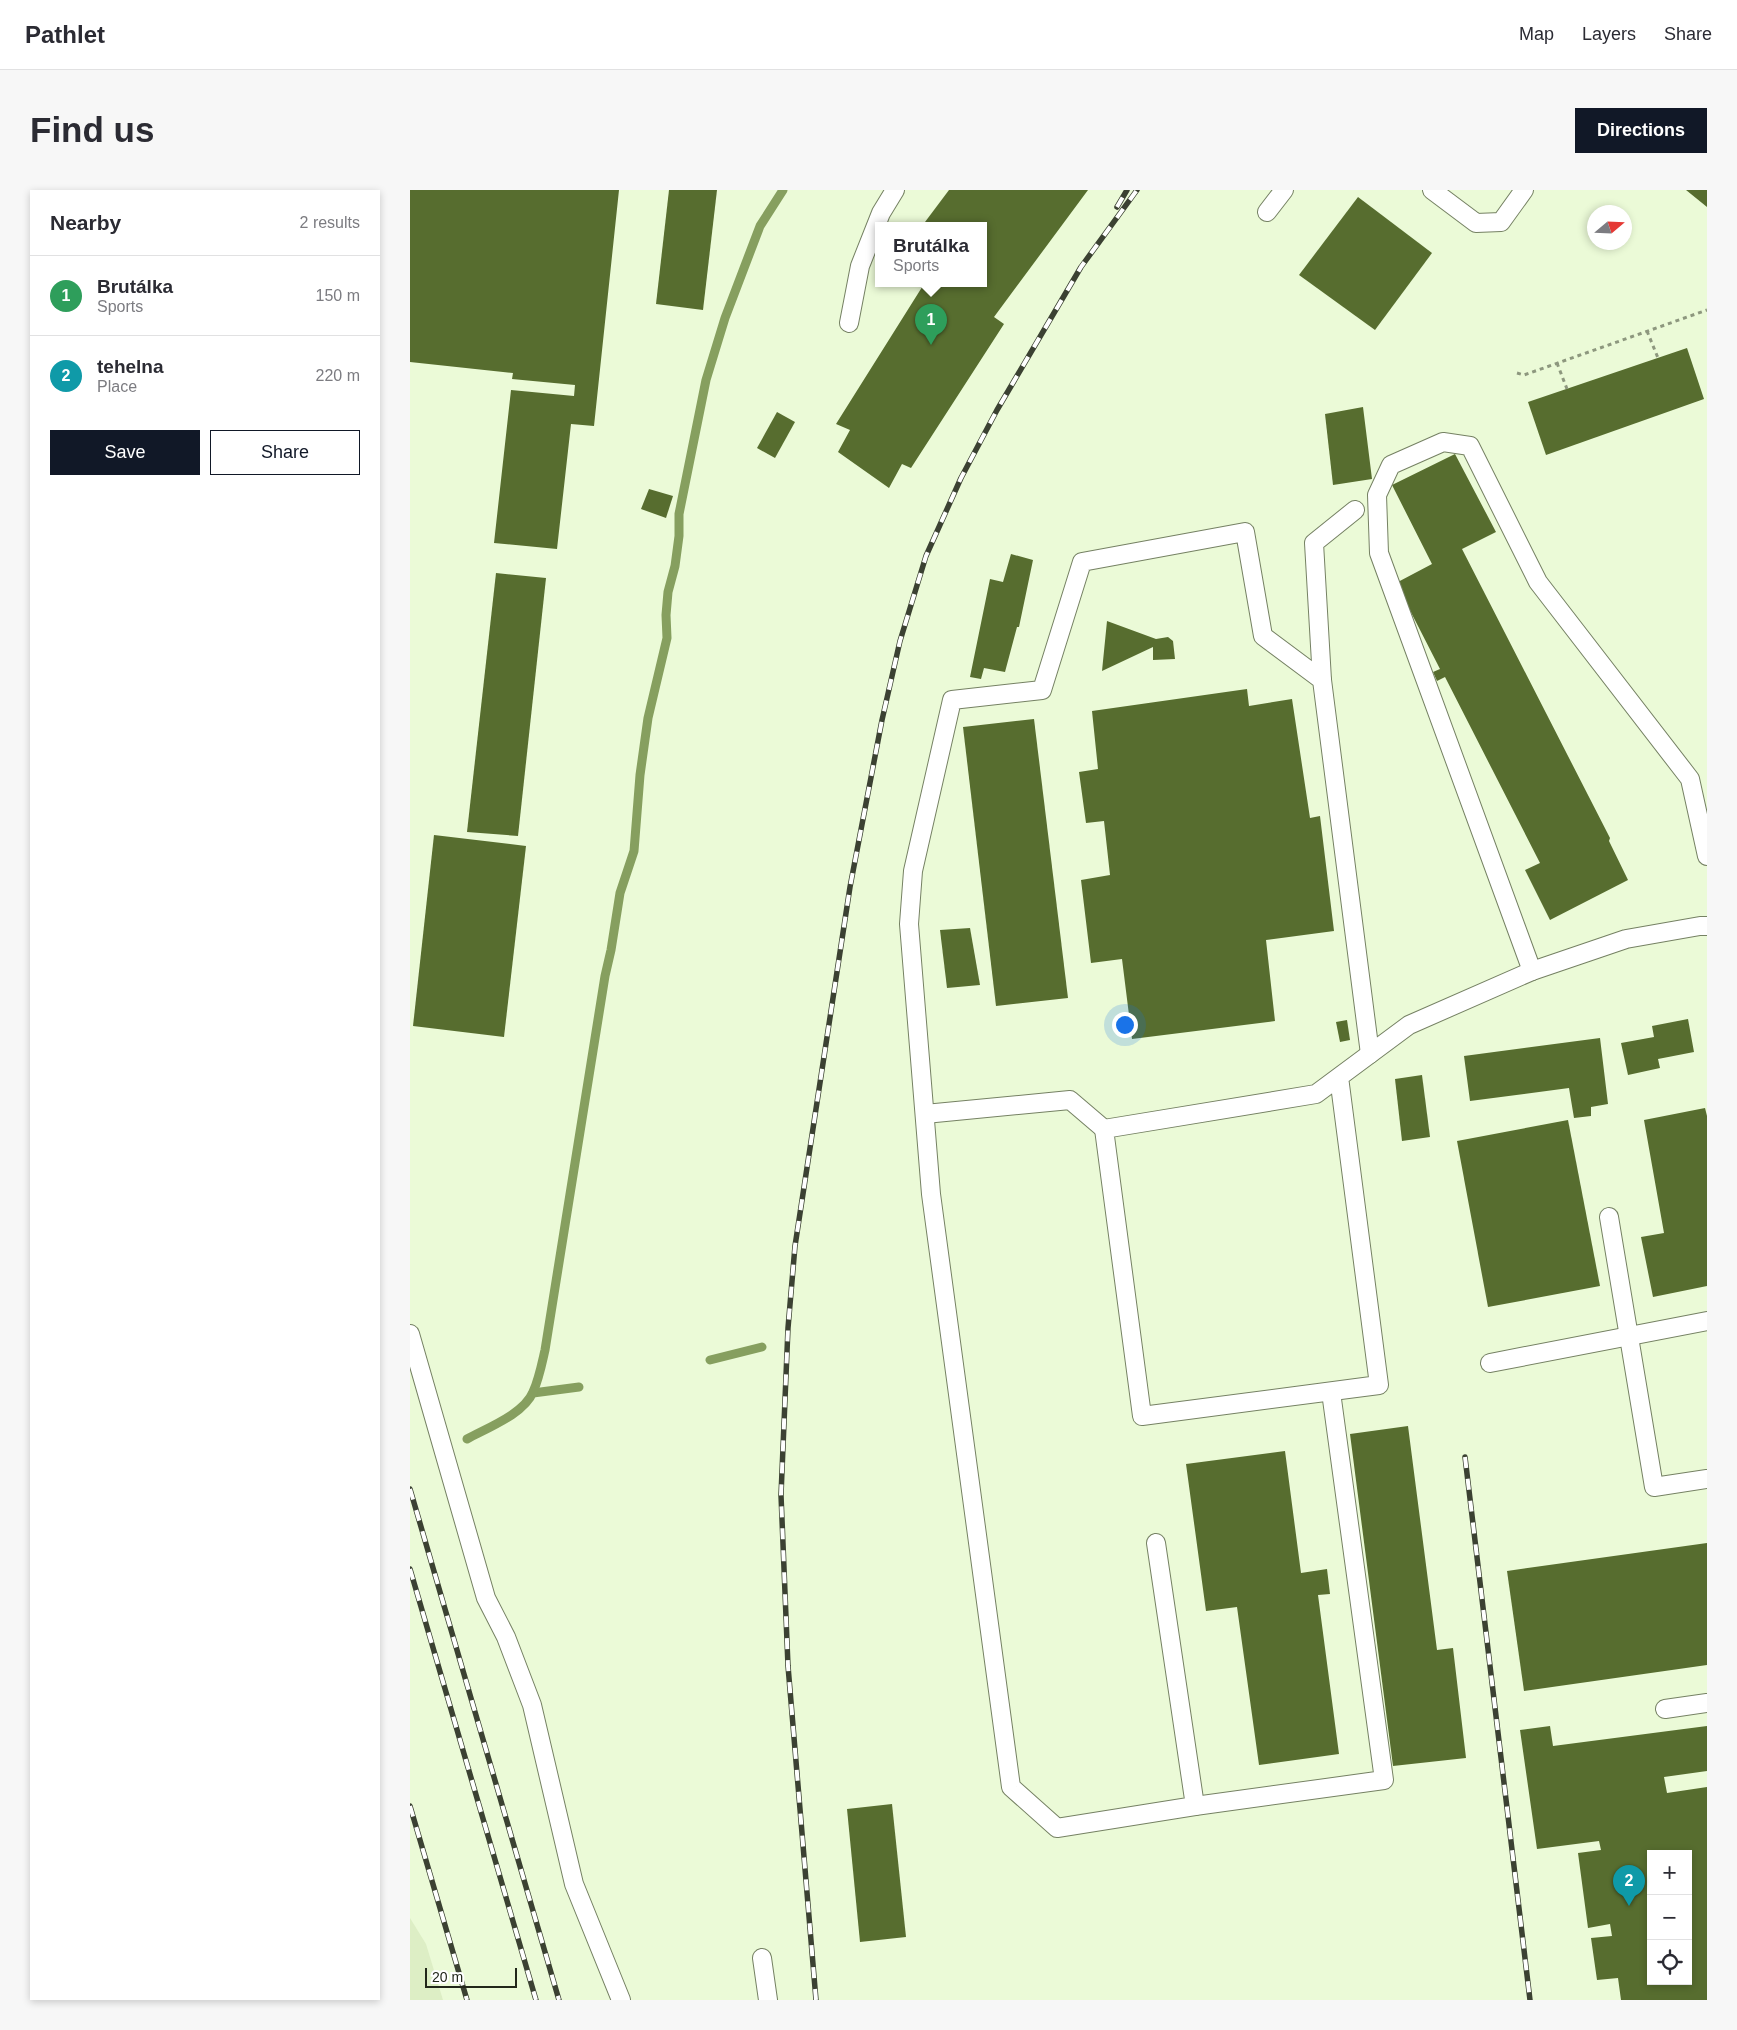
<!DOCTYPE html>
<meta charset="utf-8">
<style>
:root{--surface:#fff;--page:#f7f7f7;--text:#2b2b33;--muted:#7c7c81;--line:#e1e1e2;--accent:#111827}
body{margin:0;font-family:Arial,sans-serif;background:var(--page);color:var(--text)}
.controls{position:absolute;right:15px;bottom:15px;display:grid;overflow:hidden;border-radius:0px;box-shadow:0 2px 8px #0003}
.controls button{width:45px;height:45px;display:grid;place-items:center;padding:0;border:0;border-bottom:1px solid var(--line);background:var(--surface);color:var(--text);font:25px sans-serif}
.compass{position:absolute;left:1177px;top:15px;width:45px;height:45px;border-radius:50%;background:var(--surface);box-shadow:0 2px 8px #0003;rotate:71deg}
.scale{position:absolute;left:15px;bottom:12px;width:92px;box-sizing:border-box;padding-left:5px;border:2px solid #22271a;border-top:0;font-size:14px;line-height:18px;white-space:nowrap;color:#22271a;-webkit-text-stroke:4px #fff;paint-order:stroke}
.you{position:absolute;left:714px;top:834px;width:18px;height:18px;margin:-12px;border:4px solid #fff;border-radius:50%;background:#1a73e8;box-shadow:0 0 0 8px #1a73e833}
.badge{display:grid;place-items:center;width:32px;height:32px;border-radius:50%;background:var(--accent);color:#fff;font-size:16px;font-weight:700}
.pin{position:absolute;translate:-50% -41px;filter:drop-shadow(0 1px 2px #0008)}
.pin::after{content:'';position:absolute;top:26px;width:18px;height:15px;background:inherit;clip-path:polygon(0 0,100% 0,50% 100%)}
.popup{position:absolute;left:465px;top:32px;width:112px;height:65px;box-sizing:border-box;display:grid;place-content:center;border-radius:0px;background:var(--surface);filter:drop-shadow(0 1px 4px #0005);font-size:16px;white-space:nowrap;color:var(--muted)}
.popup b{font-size:19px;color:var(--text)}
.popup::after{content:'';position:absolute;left:50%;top:100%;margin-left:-10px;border:10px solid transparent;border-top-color:var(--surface)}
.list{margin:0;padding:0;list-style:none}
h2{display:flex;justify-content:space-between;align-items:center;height:65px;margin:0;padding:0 20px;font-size:21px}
h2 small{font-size:16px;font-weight:400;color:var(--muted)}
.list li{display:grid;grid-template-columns:32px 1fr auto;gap:15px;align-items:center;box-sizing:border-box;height:80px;padding:0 20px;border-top:1px solid var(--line)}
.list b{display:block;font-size:19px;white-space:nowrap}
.list p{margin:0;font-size:16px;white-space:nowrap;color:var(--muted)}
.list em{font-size:16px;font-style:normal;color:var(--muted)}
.actions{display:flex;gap:10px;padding:15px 20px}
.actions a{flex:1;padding:11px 0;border:1px solid var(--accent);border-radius:0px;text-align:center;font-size:18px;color:var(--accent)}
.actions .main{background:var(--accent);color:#fff}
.icon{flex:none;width:28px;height:28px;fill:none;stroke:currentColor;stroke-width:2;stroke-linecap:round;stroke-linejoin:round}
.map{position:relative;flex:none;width:1297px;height:1810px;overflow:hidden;border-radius:0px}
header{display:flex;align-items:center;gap:30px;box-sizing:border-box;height:70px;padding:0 25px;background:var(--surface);border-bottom:1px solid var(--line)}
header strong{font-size:24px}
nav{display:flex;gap:28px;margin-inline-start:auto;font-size:18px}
.intro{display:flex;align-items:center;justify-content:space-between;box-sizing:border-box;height:120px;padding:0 30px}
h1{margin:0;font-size:35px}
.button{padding:12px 22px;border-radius:0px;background:var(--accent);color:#fff;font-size:18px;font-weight:700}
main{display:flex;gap:30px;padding:0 30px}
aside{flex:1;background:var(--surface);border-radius:0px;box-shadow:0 2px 8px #0003}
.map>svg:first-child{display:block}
.built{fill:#ddeec5}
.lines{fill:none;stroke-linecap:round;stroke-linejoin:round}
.stream{stroke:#869f5f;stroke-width:9}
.building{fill:#576d2f;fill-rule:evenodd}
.service-casing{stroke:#758163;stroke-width:20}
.path{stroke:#8d977e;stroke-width:3;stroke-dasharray:4 4;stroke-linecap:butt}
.service{stroke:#fff;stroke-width:18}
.rail-casing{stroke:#3b4132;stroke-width:5.5}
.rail{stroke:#fff;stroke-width:4;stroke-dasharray:11;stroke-linecap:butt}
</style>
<header>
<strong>Pathlet</strong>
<nav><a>Map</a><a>Layers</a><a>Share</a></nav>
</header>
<div class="intro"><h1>Find us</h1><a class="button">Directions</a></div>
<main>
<aside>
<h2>Nearby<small>2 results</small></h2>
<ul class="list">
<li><span class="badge" style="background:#2e9e5b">1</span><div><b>Brutálka</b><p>Sports</p></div><em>150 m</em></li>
<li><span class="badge" style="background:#0f9aa8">2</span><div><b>tehelna</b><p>Place</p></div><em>220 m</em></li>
</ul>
<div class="actions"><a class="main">Save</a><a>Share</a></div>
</aside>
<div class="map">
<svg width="1297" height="1810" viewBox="0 0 1297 1810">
<rect width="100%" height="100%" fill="#ebfad7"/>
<polygon class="built" points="0,1728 16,1754 33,1810 0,1810"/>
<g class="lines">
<g class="stream">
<polyline points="300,1170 352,1157"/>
<polyline points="123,1203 169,1197"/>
<path d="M57,1249C77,1238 114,1224 123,1202C129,1189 132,1173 135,1160L195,786L201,760L210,703L224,661L230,585L238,528L257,448L256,425L258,402L265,376L269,346V324L296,190L315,128L350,36L373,0"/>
</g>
</g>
<g class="building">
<polygon points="0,0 209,0 184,236 161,234 147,359 84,353 101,200 164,206 165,195 102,189 103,183 0,172"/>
<polygon points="259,0 307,0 293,120 246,114"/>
<polygon points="539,0 678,0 584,127 594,134 501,278 492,274 479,298 428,262 440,240 426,234 514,94 574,94 574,36 512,36"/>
<polygon points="1276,0 1297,0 1297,17"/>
<polygon points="948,7 1022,63 965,140 889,85"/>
<polygon points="1277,158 1294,209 1136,265 1118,212"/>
<polygon points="953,217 962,289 923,295 915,224"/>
<polygon points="367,222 385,232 365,268 347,258"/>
<polygon points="1045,264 1086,342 1052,359 1200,648 1199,651 1218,690 1140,730 1115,680 1130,673 1035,487 1027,491 1023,482 1030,479 986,393 1022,374 982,295"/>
<polygon points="239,299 263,306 256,328 231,319"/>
<polygon points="601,364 623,370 609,437 607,437 595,482 574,478 571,489 560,487 580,389 593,392"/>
<polygon points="86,383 136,388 108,646 57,642"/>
<polygon points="697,431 746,449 758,447 763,451 765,469 743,470 743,457 692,481"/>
<polygon points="837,499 839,516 882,509 900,628 910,626 924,741 856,750 865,831 722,849 712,769 681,773 671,690 700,685 694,631 676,633 669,582 688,579 682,521"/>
<polygon points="624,529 658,808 586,816 553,537"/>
<polygon points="24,645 116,656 94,847 3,836"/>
<polygon points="560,738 570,795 537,798 530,740"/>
<polygon points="1278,829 1284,862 1248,869 1250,878 1218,885 1211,853 1244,847 1242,836"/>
<polygon points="937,830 940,850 930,852 926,832"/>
<polygon points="1190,848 1198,914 1181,917 1181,926 1164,928 1159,898 1060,911 1054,866"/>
<polygon points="1012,885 1020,947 992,951 985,889"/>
<polygon points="1295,918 1297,926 1297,1096 1243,1107 1231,1047 1254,1043 1234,930"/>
<polygon points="1158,930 1190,1096 1078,1117 1047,951"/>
<polygon points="998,1236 1027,1460 1043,1458 1056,1568 983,1576 940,1244"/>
<polygon points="875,1261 891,1383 917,1379 920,1404 908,1405 929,1564 849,1575 827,1417 796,1421 776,1274"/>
<polygon points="1297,1353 1297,1475 1114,1501 1097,1381"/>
<path d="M1140,1536L1143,1556L1297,1536V1581L1254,1587L1257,1603L1297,1597V1810H1211L1208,1788L1187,1790L1181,1748L1202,1746L1200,1734L1178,1738L1168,1663L1191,1660L1189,1651L1127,1659L1110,1540ZM1241,1664H1278V1791H1241Z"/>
<polygon points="482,1614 496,1747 450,1752 437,1619"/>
</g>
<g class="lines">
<defs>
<g id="service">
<polyline points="1022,0 1066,33 1091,32 1114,0"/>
<polyline points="857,22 874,0"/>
<polyline points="439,133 450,76 471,23 485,0"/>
<polyline points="912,490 904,353 945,320"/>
<polyline points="1122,781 969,363 967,305 981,275 1033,252 1060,256 1128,392 1280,589 1297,666"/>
<polyline points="929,887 969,1195 732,1226 694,939 906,904 999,835 1122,781 1216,749 1290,736 1297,736"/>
<polyline points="515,924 660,910 694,939"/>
<polyline points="1199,1027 1244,1297 1297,1289"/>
<polyline points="0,1144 76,1408 96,1447 122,1515 164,1694 211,1810"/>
<polyline points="1080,1173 1297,1131"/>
<polyline points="746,1353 785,1616 647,1638 601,1597 521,1004 499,734 503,681 542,510 632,500 672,372 835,342 853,446 912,490 960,864"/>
<polyline points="1255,1519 1297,1513"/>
<polyline points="785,1616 974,1590 921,1202"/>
<polyline points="352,1768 358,1810"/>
</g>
</defs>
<use href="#service" class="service-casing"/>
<g class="path">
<polyline points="1237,141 1248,168"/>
<polyline points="1147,173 1157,199"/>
<polyline points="1107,183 1114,185 1297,120"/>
</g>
<use href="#service" class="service"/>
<defs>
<g id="rail">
<polyline points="707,17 717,0"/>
<polyline points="1055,1267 1120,1810"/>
<polyline points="0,1299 149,1810"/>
<polyline points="0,1379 126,1810"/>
<polyline points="0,1616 57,1810"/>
<polyline points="406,1810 378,1476 371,1305 378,1138 385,1056 440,697 472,530 490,451 516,366 551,288 587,220 671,77 727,0"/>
</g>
</defs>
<use href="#rail" class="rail-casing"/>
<use href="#rail" class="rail"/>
</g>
</svg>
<div class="controls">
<button>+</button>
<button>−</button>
<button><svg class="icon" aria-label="locate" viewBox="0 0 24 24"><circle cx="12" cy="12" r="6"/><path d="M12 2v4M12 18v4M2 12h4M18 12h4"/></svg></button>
</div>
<svg class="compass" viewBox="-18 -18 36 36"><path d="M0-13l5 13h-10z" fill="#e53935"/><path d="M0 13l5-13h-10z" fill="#7c7c81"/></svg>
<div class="scale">20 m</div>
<div class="you"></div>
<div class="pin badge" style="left:521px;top:155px;background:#2e9e5b">1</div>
<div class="popup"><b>Brutálka</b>Sports</div>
<div class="pin badge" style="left:1219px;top:1716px;background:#0f9aa8">2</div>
</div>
</main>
